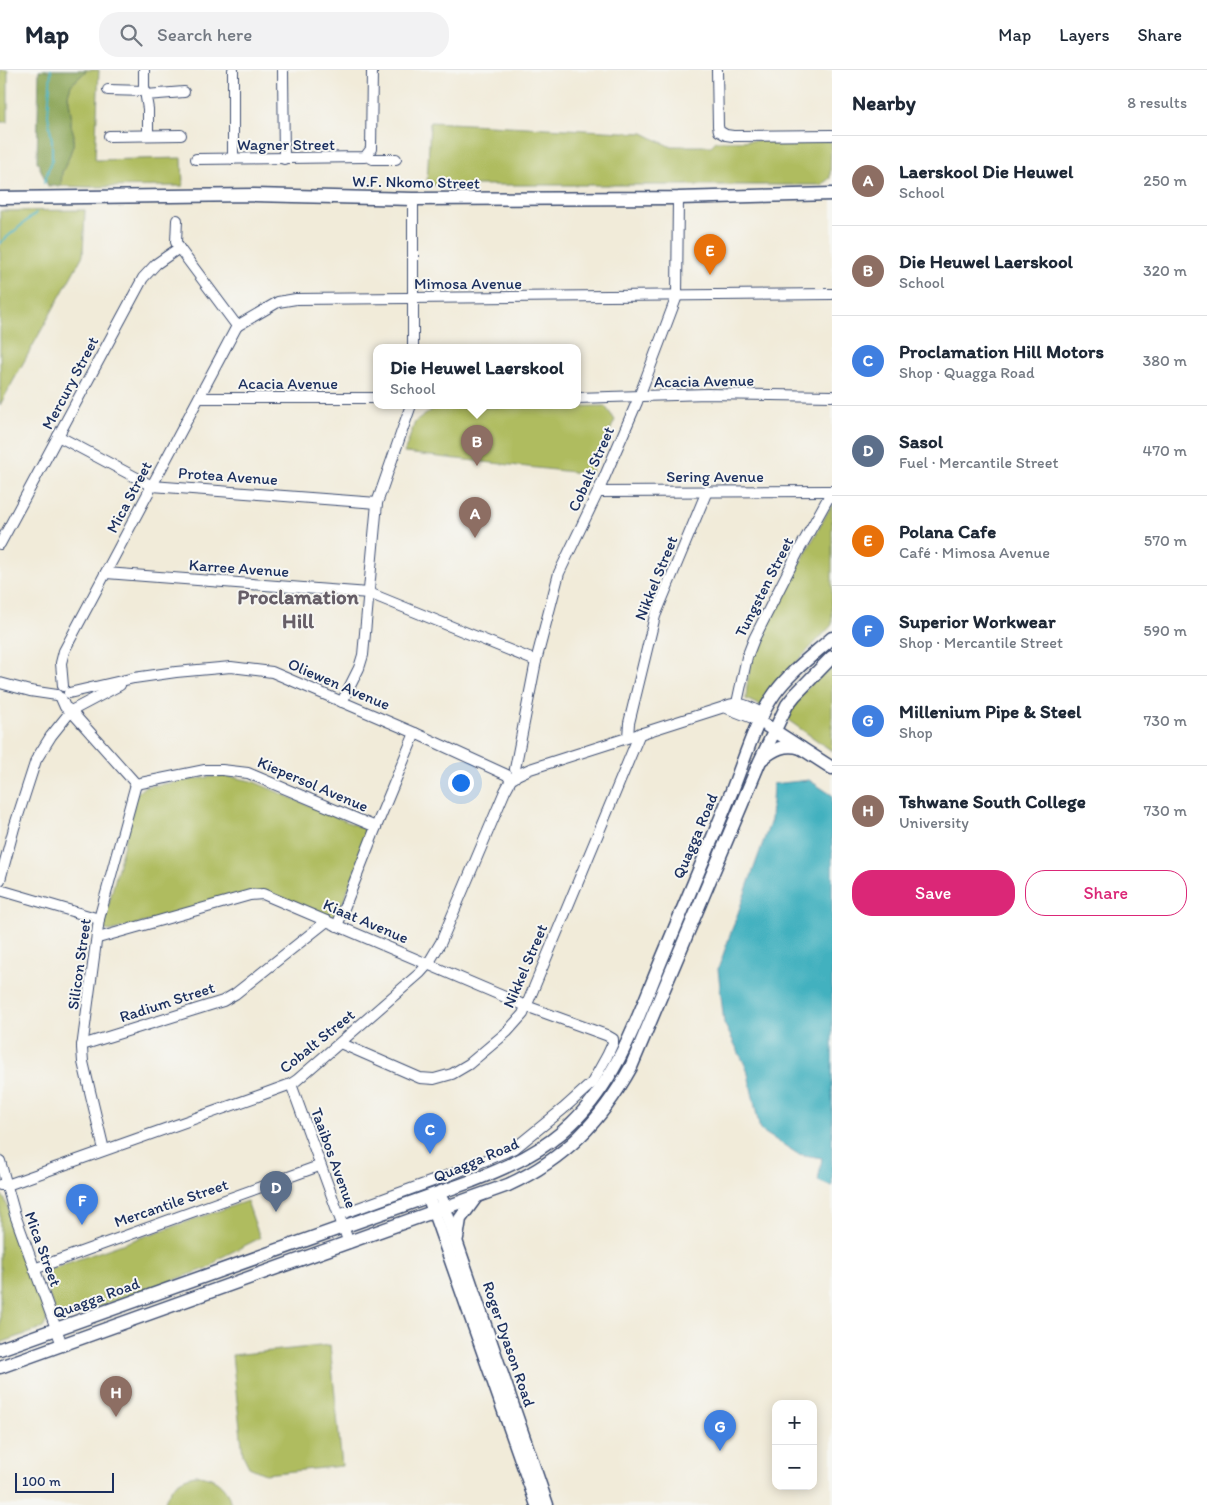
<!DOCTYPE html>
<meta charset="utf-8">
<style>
:root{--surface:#fff;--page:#f2f2f3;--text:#1f2937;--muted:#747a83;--line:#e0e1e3;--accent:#db2777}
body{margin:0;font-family:Itim,sans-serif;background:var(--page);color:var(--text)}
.controls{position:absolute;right:15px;bottom:15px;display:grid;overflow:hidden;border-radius:10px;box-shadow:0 2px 12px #0003}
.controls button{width:45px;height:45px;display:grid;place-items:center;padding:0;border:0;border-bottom:1px solid var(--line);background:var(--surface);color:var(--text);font:25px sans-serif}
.scale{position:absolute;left:15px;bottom:12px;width:99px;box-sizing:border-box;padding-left:5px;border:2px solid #1b2f5e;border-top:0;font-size:14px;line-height:18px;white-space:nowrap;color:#1b2f5e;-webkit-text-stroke:4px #f6f6f2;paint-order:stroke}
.you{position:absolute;left:460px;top:712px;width:18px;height:18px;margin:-12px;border:4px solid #fff;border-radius:50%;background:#1a73e8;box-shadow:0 0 0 8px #1a73e833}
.badge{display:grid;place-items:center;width:32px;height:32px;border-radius:50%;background:var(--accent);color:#fff;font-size:16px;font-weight:700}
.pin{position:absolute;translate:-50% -41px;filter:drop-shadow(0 1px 2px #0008)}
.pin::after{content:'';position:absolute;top:26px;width:18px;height:15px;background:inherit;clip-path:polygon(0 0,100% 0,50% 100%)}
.popup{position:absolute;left:373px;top:274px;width:208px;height:65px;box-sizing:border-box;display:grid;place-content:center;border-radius:10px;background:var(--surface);filter:drop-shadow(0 1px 4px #0005);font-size:16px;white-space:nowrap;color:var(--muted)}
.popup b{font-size:19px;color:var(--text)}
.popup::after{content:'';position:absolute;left:50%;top:100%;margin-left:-10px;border:10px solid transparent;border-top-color:var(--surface)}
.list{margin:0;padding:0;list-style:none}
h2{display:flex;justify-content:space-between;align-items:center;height:65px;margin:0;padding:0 20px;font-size:21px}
h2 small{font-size:16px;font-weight:400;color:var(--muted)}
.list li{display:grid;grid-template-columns:32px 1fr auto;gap:15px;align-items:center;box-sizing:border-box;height:90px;padding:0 20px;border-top:1px solid var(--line)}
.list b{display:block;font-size:19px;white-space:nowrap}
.list p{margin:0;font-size:16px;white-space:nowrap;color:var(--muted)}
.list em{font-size:16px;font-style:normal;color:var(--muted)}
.actions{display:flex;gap:10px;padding:15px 20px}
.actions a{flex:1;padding:11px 0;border:1px solid var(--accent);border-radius:20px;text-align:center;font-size:18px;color:var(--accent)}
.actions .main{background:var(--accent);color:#fff}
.icon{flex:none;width:28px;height:28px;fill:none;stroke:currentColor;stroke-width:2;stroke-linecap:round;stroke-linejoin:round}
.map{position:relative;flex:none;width:832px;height:1435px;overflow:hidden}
header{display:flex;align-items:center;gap:30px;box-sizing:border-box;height:70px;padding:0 25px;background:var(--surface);border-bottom:1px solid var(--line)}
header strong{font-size:24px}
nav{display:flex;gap:28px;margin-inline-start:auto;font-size:18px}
.search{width:350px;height:45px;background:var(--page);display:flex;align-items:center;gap:12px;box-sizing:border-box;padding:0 18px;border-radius:20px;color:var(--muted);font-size:19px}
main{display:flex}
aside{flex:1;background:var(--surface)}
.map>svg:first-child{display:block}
.green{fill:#afbc5f;stroke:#65765e}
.forest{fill:#8ba456;stroke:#536a5a}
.water{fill:#42b1bf;stroke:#2e708e}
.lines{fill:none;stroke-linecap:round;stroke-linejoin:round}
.stream{stroke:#42b1bf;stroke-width:2}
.minor-casing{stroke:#3b4b70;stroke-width:12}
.major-casing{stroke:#3b4b70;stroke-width:15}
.minor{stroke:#fff;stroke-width:10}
.major{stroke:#fff;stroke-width:12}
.labels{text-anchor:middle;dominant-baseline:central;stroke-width:4;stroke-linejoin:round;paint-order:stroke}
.street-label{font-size:16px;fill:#1b2f5e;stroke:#f6f6f2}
.district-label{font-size:21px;font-weight:bold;fill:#665e67;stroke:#f6f6f2}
</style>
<header>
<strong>Map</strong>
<div class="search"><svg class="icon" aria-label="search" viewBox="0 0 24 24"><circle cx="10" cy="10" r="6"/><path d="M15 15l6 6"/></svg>Search here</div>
<nav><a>Map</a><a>Layers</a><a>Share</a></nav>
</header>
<main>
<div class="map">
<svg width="832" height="1435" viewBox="0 0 832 1435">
<rect width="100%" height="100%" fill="#f6f6f2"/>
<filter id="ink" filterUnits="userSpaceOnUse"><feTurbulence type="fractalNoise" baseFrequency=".02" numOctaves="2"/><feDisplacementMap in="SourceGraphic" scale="10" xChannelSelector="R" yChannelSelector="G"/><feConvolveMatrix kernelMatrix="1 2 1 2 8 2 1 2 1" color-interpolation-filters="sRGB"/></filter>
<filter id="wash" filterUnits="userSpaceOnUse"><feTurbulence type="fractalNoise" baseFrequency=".0096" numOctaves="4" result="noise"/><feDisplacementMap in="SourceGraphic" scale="20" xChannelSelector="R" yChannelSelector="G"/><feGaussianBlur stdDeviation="1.12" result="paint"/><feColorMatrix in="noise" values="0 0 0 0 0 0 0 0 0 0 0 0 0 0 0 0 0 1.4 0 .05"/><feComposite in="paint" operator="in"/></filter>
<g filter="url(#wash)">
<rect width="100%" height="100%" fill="#f1ebd9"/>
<g class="green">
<rect x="0" y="0" width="8" height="52"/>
<polygon points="87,0 99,0 95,90 182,88 183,116 88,117 61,116 62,102 68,90 73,75 74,65 71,55 71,44 68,25 71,15"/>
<polygon points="430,52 643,63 669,76 711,76 716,71 825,70 831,72 830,108 821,115 427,115"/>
<polygon points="85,140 83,185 0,335 0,141"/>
<polygon points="605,336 615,350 590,404 404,383 415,352 435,338"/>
<path d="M832,434V555L774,616L763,637L746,629C747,608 751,590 759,570Z"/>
<path d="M832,595V681L788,650C790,630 818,608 832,595Z"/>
<polygon points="227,706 252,711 362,758 368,762 369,766 340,840 334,847 329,848 269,822 110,861 105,860 103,857 137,723 144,717 209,707"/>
<polygon points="0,1123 5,1129 46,1245 47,1251 43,1258 0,1273"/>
<polygon points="247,1131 260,1168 220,1188 211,1197 64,1249 59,1249 56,1245 43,1208 44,1201"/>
<polygon points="330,1275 342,1396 265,1404 249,1397 243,1385 232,1285"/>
<path d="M195,1405C214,1405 228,1416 231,1435H164C168,1418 178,1408 195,1405Z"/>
</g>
<polygon class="forest" points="39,0 87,0 71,15 68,25 71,44 71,55 74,65 73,75 68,90 62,102 61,116 48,116 37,91"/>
<polygon class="water" points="809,710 832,725 832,1117 818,1111 822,1088 798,1084 760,1060 747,999 724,953 718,899 771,750 773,714"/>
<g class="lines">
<g class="stream">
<polyline points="44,113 52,89 52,71 48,45 51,0"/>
<polyline points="0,173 36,143"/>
</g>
</g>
</g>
<g filter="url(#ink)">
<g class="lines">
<defs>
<g id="minor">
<polyline points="144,0 144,16 148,39 148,65"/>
<polyline points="283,0 284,89"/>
<polyline points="717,0 718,56 719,61 726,65 733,66 832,65"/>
<polyline points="108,20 145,21"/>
<polyline points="146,25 184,22"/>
<polyline points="109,66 181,65"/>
<polyline points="367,86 373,89 396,89"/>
<polyline points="196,89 365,87 371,79 372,0"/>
<polyline points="233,89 233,0"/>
<polyline points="413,129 413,277"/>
<polyline points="177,150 176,172 179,178 237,256"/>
<polyline points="237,256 278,232 296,229 832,224"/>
<polyline points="199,328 377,328"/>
<polyline points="577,328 707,324 832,326"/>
<polyline points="58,366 152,416 377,433"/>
<polyline points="598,422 832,421"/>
<polyline points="0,474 143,208 156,194 179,178"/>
<polyline points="106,503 369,523 536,591"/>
<polyline points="0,613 30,621 57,625"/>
<polyline points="63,616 61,593 64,581 237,256"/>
<polyline points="69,623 134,608 176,602 231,597 272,602 415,663 507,705"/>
<polyline points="61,628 65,637 71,641 136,714"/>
<polyline points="342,632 359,598 363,585 377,433 411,335"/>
<polyline points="737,633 747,587 754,569 798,482 832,421"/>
<polyline points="724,637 760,651"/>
<polyline points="628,667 629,653 655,546 707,421"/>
<polyline points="515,699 536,591 559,503 598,422 637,332 677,226 678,128"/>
<path d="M509,708H514L517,705L530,699L724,637C739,629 749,637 764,644"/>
<polyline points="136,714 205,700 222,700 248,703 376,757"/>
<polyline points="0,810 14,758 36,690 51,666 71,641 120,615"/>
<polyline points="0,820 99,849"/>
<polyline points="337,856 376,757 415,663"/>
<polyline points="98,868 250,825 263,824 526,936 606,965 613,969 613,973 607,986 592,1013 563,1039 515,1078 455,1103 339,1145"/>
<polyline points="340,973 420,1008 434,1009 452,1004 469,994 507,962 523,944 640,663"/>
<polyline points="82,975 223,931 235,924 327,851"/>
<polyline points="291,1014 349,1173"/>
<polyline points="104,1080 83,992 82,978 99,849 136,714"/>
<polyline points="0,1091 15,1145 62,1275"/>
<polyline points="0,1115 7,1115 261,1025 291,1014 297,1010 420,903 428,894 441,872 505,721 512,708"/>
<polyline points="34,1199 319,1096"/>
</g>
<g id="major">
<polyline points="0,128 254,125 413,129 678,128 832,124"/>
<polyline points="767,656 832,698"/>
<path d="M762,689C774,679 785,673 801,678"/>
<polyline points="442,1130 547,1435"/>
<polyline points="431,1134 537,1435"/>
<polyline points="457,1168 460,1149 476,1127"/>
<path d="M0,1279L472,1111C508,1097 544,1081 572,1053C619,1008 639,943 664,884C686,831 709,777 731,723C744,691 755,651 775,623C790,602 813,585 832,568"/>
<path d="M0,1297L508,1115C565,1089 601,1051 631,997L760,691L787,635L795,625L832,587"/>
</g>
</defs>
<use href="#minor" class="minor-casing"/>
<use href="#major" class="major-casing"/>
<use href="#minor" class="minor"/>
<use href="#major" class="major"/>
</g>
</g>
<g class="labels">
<g class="street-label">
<text x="286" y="74">Wagner Street</text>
<text transform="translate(416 112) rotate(1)">W.F. Nkomo Street</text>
<text x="468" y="213">Mimosa Avenue</text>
<text transform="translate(704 311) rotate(-1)">Acacia Avenue</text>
<text transform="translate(70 313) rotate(-62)">Mercury Street</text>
<text x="288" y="313">Acacia Avenue</text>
<text transform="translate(591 399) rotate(-66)">Cobalt Street</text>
<text transform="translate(228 406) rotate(4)">Protea Avenue</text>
<text x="715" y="406">Sering Avenue</text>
<text transform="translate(129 427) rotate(-62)">Mica Street</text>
<text transform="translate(239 498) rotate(4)">Karree Avenue</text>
<text transform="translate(656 508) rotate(-68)">Nikkel Street</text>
<text transform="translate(764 517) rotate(-63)">Tungsten Street</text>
<text transform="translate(339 614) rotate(23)">Oliewen Avenue</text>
<text transform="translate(313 714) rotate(23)">Kiepersol Avenue</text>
<text transform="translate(695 766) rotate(-67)">Quagga Road</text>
<text transform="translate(366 851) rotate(23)">Kiaat Avenue</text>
<text transform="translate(79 894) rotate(-82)">Silicon Street</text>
<text transform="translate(525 896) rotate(-67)">Nikkel Street</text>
<text transform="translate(167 932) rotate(-18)">Radium Street</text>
<text transform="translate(317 971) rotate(-39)">Cobalt Street</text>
<text transform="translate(334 1088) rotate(70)">Taaibos Avenue</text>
<text transform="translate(476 1090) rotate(-23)">Quagga Road</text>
<text transform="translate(171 1133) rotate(-19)">Mercantile Street</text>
<text transform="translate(43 1179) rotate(70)">Mica Street</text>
<text transform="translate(96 1228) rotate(-20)">Quagga Road</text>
<text transform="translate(509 1274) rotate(71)">Roger Dyason Road</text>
</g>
<g class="district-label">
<text x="298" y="526">Proclamation<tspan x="298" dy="24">Hill</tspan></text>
</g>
</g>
</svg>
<div class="controls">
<button>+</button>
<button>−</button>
</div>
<div class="scale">100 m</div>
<div class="you"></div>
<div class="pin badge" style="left:475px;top:468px;background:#8d6e63">A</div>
<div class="pin badge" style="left:477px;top:396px;background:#8d6e63">B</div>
<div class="popup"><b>Die Heuwel Laerskool</b>School</div>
<div class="pin badge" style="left:430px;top:1084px;background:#3f7fe0">C</div>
<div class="pin badge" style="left:276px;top:1142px;background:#5c6f8a">D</div>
<div class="pin badge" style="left:710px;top:205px;background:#e8710a">E</div>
<div class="pin badge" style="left:82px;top:1155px;background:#3f7fe0">F</div>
<div class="pin badge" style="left:720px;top:1381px;background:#3f7fe0">G</div>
<div class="pin badge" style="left:116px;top:1347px;background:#8d6e63">H</div>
</div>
<aside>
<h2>Nearby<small>8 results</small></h2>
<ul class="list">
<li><span class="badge" style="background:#8d6e63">A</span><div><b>Laerskool Die Heuwel</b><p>School</p></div><em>250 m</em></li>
<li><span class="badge" style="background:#8d6e63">B</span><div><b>Die Heuwel Laerskool</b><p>School</p></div><em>320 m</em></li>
<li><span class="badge" style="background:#3f7fe0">C</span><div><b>Proclamation Hill Motors</b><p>Shop · Quagga Road</p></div><em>380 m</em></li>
<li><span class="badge" style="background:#5c6f8a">D</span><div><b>Sasol</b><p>Fuel · Mercantile Street</p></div><em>470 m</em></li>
<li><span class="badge" style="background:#e8710a">E</span><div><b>Polana Cafe</b><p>Café · Mimosa Avenue</p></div><em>570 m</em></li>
<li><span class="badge" style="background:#3f7fe0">F</span><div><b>Superior Workwear</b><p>Shop · Mercantile Street</p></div><em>590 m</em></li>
<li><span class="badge" style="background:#3f7fe0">G</span><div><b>Millenium Pipe &amp; Steel</b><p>Shop</p></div><em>730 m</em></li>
<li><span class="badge" style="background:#8d6e63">H</span><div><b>Tshwane South College</b><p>University</p></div><em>730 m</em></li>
</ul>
<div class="actions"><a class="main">Save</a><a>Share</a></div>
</aside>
</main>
